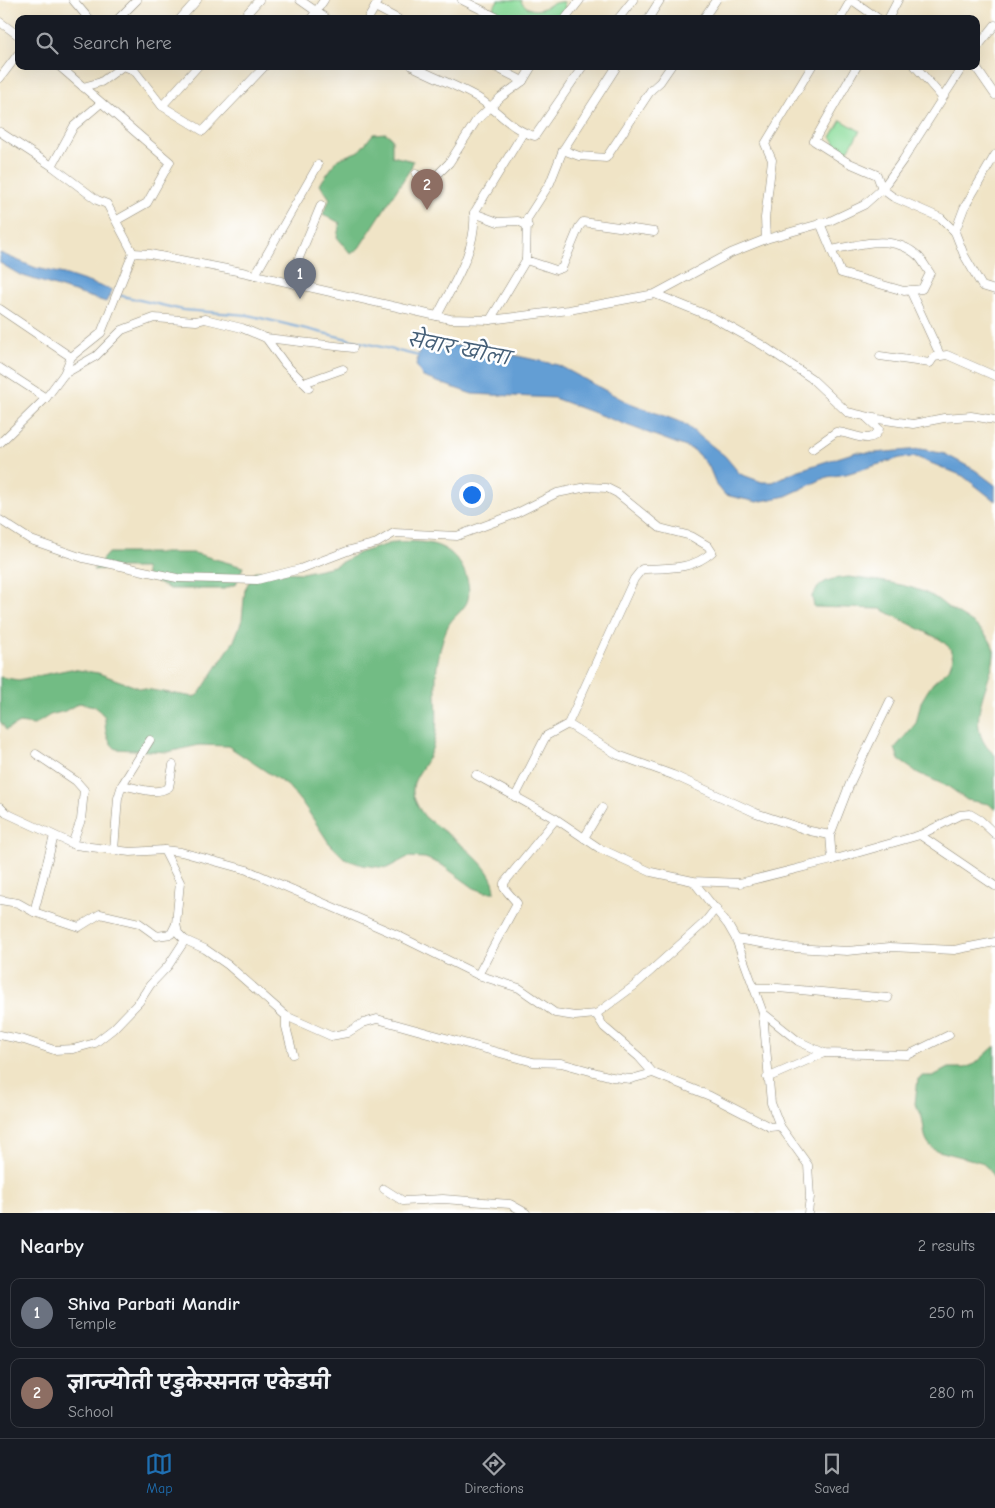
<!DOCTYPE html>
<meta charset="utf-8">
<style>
:root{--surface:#171b24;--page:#20242c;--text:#f1f3f6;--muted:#9ea1a6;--line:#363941;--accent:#1f6fb2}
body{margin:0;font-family:"Comic Neue","Playpen Sans Deva",sans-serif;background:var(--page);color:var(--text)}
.you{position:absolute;left:471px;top:494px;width:18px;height:18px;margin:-12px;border:4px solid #fff;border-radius:50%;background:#1a73e8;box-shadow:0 0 0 8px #1a73e833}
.badge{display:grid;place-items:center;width:32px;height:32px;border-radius:50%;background:var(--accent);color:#fff;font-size:16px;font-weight:700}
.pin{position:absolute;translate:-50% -41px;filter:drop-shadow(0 1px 2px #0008)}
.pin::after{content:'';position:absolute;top:26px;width:18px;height:15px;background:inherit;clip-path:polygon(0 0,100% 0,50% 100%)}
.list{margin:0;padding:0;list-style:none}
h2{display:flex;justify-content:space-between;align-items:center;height:65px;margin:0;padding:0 20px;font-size:21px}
h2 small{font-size:16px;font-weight:400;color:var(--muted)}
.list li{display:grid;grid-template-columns:32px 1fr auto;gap:15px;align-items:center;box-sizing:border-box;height:70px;margin:0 10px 10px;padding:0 10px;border:1px solid var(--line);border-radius:10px}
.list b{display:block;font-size:19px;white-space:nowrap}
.list p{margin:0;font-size:16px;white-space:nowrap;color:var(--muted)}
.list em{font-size:16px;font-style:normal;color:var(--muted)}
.icon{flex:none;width:28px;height:28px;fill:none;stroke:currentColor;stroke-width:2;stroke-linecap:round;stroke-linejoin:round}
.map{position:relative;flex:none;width:995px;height:1213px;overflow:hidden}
.search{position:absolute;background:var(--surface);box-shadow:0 5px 20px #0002;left:15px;right:15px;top:15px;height:55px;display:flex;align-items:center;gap:12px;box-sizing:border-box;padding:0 18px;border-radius:10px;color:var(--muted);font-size:19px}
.sheet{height:225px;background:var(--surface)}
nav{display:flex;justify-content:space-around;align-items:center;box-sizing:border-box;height:70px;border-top:1px solid var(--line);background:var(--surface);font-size:14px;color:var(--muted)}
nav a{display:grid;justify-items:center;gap:2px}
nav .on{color:var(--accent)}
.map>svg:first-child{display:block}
.green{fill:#8ddd9c;stroke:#5c8464}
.forest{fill:#72bc84;stroke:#4e7458}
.water{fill:#649ed4;stroke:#486480}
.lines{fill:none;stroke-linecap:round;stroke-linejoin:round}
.stream{stroke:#649ed4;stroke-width:2}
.minor-casing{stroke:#8e8878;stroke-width:9}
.minor{stroke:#fff;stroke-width:8}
.labels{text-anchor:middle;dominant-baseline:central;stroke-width:5;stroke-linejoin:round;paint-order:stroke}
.water-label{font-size:19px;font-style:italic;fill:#455f77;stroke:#fff}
</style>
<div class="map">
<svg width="995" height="1213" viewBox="0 0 995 1213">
<rect width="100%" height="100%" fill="#fff"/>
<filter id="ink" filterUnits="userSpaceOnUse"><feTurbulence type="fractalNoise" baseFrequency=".02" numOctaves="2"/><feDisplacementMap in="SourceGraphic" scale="10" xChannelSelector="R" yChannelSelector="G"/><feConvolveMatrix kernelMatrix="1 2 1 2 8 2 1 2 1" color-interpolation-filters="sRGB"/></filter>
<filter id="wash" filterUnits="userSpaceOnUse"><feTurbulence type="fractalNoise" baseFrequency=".0096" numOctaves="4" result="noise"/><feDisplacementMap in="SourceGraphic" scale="20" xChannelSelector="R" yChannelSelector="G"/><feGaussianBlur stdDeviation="1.12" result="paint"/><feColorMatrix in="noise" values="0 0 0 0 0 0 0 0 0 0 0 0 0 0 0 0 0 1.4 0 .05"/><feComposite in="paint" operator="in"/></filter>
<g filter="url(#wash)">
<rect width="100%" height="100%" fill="#f0e4c6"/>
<g class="green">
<path d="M498,0H522L521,2C539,21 547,0 564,2L565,9L559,19H509L492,10Z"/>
<polygon points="841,120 860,131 845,155 833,146 835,142 831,137"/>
</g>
<g class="forest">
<polygon points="386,133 392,138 392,156 413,161 411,168 359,248 351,254 337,237 340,223 323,214 330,199 320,184 338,159 359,151 373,134"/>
<path d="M395,542C409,541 430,541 443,548C460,556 472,580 468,599C466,609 452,617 448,626C442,638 439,654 437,666C433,692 441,721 433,746C423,778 398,781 425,817C446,834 495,864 495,892H485L474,888L442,865L425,858L408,857L387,868L362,865L345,859L329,843L306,808L288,786L228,746L199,745L168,752L116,749C106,741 105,729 105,717L95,706L79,703L65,711L50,715L34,725L19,723L6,730L0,721V677L18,680L71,669L98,673L139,688L194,697L199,694L234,641L242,620L245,589L255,571L302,573L334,566L359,553Z"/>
<polygon points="108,553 194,553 243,567 236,584 224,589 170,589 147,578 145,568 111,568 93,570"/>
<path d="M849,577C877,581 909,583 934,597C941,601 947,608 955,612C970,621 990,632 994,651C995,681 958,725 995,755V810L989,804L967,800L949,787L918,773L899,760L895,748L916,723L921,702L927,692L933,683L949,669L953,658L950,648L941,640L881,609L814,607L812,596C822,579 831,579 849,577Z"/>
<path d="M995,1046V1181L990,1170L981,1162L935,1150C917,1136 930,1123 915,1104L918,1079L923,1076H933L948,1068H965L975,1064Z"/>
</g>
<g class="water">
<polygon points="0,253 36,268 64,274 112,290 106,302 20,275 0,263"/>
<polygon points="422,342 482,348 558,365 627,402 683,423 725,456 740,474 762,482 773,482 796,471 856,452 874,453 921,449 945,454 975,470 995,485 995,501 963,476 916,457 900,458 846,474 827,477 786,496 757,502 725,495 716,484 709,467 694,450 554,398 472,394 423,377 416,365"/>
</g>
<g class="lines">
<polyline class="stream" points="118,295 183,310 248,315 419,356"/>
</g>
</g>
<g filter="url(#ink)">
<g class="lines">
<defs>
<g id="minor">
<polyline points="73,0 89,19"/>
<polyline points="300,0 327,19"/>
<polyline points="462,0 500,19"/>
<polyline points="852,0 879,19"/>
<polyline points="375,7 398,19"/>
<polyline points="118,19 137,0"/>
<polyline points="180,19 197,0"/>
<polyline points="242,19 259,0"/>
<polyline points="311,19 324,0"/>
<polyline points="368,19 379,0"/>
<polyline points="565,19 580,0"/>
<polyline points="618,19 633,0"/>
<polyline points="648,19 660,0"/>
<polyline points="703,19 716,0"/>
<polyline points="840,19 851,0"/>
<polyline points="888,19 898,0"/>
<polyline points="0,22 19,36"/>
<polyline points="976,49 995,25"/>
<polyline points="59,66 170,162 147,203 117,220"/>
<polyline points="123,66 134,70 162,106 203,131 265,66"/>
<path d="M412,66C433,77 455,85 475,96C496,108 512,131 535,136L583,66"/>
<polyline points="493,66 523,81"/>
<polyline points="617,66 563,150 550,183 527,219 526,260 556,270 562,268 579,227 583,222 654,232"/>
<polyline points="857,66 814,141 847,162 877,175 882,189 893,197 941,218 955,232 964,255 982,286 995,290"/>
<polyline points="915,66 942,97"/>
<polyline points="975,66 995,95"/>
<polyline points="0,78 19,53"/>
<polyline points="83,87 101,82 123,66"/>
<polyline points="162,106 198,66"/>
<polyline points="0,132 52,166 97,200 107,204 133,253"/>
<polyline points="523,133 474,213 498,222 518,221 528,226"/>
<polyline points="563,150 579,156 606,158 651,90 660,82 671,66"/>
<polyline points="52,166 74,126 101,103"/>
<polyline points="416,174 427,181 438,174 449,163 476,121 501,97 523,81 532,66"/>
<path d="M820,223L841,273L904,291L922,289L930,273C926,268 923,261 919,257C895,233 860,244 832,250"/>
<polyline points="955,232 964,208 995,155"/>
<polyline points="766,239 765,218 772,160 765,144 812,66"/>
<polyline points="255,275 318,165"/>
<polyline points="289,282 321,205"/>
<polyline points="910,290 940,355"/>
<polyline points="655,294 712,317 762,345 811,378 847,412 878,419 913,424 944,418 971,416 995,420"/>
<polyline points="0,309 71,357"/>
<path d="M437,316C453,284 477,250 474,213"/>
<polyline points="490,320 526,260"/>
<polyline points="266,338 353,348"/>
<polyline points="880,356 930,363 934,357 947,355 995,376"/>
<polyline points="0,368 46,398"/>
<polyline points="64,374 96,356 122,330 154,318 196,321 205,319 242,328 266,338 285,364 309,388"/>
<polyline points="304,383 343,369"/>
<polyline points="0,443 46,398 64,374 71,357 101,333 133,253 150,254 242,272 450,319 490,320 569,310 655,294 731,253 766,239 830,221 864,205 882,189 903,160 963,66"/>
<path d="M812,449L836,432C849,431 872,448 879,429L867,418"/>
<path d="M0,520L31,540L83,558L177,578L257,580L300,569L350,550L377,543L394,533L457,536L513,515L557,493L587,487L607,488L617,493L660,528L691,536L708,546L712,552C693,570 667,568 642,569L634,579L568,724L546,736L515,797"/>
<polyline points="568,724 618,755 673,775 756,813 810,831 830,835"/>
<polyline points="36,754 76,781 84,790 81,820 72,844"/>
<polyline points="476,775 556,819 599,848 651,872 693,881 740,883 832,860 920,835 960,815 970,814 980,820 995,834"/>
<path d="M122,785C136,788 157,796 169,787L173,765"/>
<polyline points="0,807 6,813 75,845 130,852 164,850 181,852 247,870 397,935 478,975 519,988 555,1013 575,1016 596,1014 634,986 705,922 716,908"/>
<polyline points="920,835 995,886"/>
<polyline points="584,838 602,808"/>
<polyline points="114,850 118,798 122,785 150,740"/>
<polyline points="164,850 180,882 176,924 178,933 185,940 205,949 228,965 286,1016 331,1036 347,1033 363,1023 377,1019 533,1062 561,1063 612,1077 631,1079 653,1073"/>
<polyline points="832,860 830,835 851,781 890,701"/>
<polyline points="693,881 728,925 736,939 763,1013 771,1103 780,1126 808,1165 810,1197 808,1213"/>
<polyline points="0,900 18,903 34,912 79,927 100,914 139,923 157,936 171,934 176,924"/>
<polyline points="34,912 54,836"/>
<polyline points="736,939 793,948 847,951 890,947 954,950 995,942"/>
<polyline points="478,975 517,903 504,888 504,883 556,819"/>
<polyline points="754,988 778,988 888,998"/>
<polyline points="763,1013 798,1041 824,1053 908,1055 949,1035"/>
<polyline points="596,1014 604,1027 639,1057 653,1073 710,1096 770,1127 780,1126"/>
<polyline points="286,1016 286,1027 293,1054"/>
<polyline points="0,1035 24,1040 54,1050 73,1049 95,1043 113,1029 139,1002 150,985 168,966 185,940"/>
<polyline points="767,1078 824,1053"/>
<polyline points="384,1189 403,1201 443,1199 510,1204 526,1213"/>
</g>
</defs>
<use href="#minor" class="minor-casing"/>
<use href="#minor" class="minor"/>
</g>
</g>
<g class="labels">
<g class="water-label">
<text transform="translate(458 349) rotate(11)">सेवार खोला</text>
</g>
</g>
</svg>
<div class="you"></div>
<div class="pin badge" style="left:300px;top:299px;background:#6b7280">1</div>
<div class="pin badge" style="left:427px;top:210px;background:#8d6e63">2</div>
<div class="search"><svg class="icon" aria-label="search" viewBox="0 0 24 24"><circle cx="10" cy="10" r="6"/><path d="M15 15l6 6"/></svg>Search here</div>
</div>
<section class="sheet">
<h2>Nearby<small>2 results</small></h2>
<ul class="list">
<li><span class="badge" style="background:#6b7280">1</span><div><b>Shiva Parbati Mandir</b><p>Temple</p></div><em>250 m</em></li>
<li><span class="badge" style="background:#8d6e63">2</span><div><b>ज्ञान्ज्योती एडुकेस्सनल एकेडमी</b><p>School</p></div><em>280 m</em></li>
</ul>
</section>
<nav>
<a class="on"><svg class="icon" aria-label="map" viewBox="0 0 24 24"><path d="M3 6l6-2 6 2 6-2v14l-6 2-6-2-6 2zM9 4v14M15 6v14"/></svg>Map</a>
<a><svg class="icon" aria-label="directions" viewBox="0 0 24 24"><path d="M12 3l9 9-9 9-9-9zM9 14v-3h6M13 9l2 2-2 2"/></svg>Directions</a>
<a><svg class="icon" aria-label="saved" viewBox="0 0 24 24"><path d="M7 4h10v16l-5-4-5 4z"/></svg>Saved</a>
</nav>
